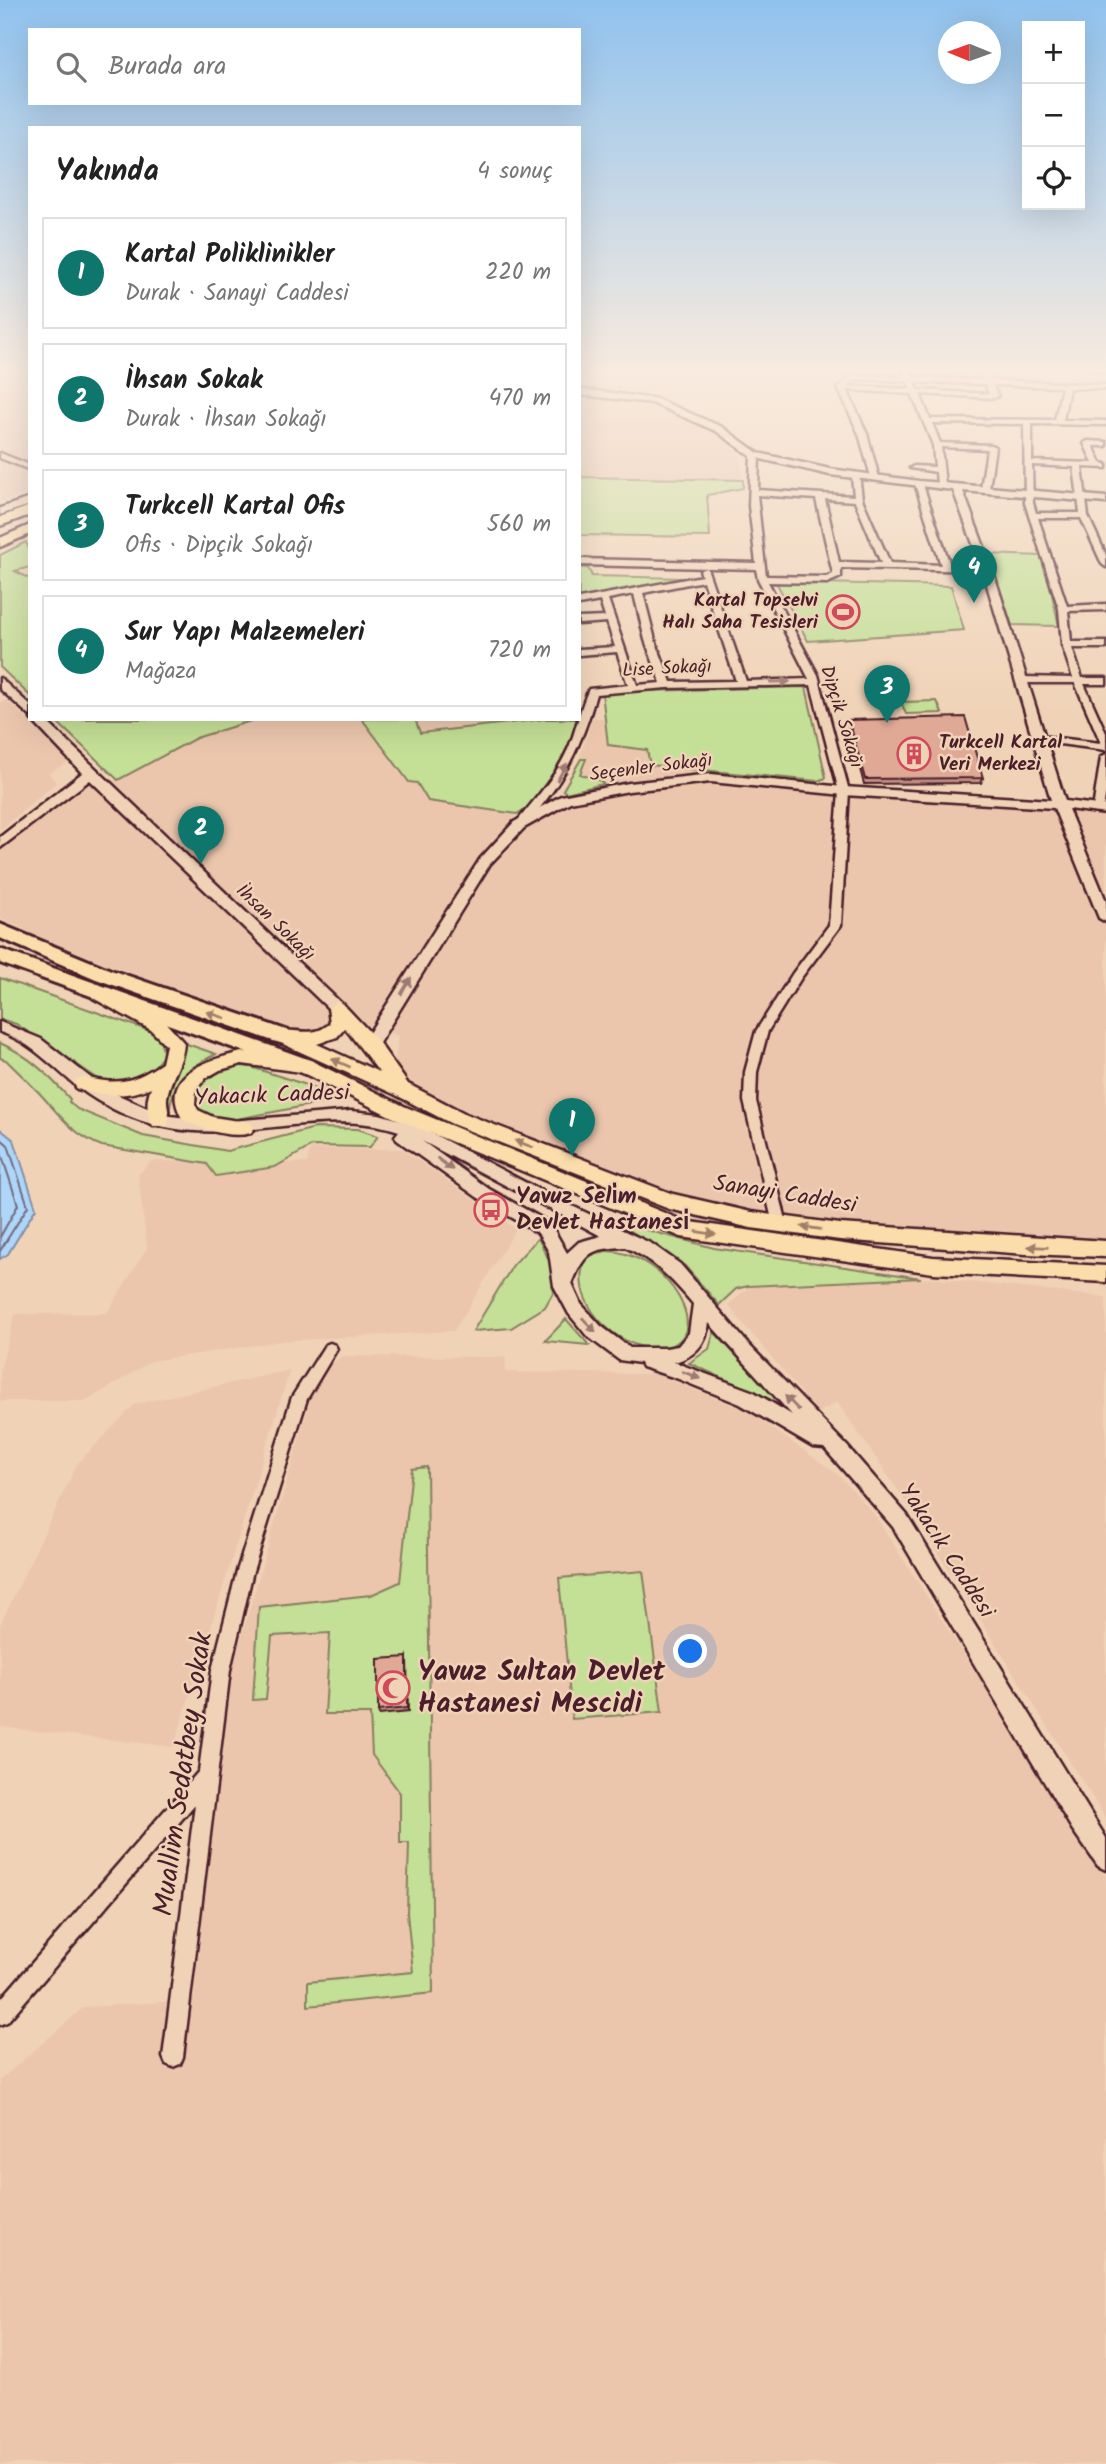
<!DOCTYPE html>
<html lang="tr">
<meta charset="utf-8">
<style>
:root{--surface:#fff;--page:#f2f2f2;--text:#222;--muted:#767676;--line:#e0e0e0;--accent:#0f766e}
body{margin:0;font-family:Kalam,sans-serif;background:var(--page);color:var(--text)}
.controls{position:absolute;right:21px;top:21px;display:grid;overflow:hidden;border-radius:0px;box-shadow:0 7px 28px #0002}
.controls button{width:63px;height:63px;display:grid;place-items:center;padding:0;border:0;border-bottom:2px solid var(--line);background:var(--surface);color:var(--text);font:35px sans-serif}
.compass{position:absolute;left:938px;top:21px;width:63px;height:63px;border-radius:50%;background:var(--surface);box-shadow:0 7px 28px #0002;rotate:271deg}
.you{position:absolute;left:691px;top:1652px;width:24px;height:24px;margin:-18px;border:5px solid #fff;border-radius:50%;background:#1a73e8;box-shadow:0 0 0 10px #1a73e833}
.badge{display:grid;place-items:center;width:46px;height:46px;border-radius:50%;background:var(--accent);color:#fff;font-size:23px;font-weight:700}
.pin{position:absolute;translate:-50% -58px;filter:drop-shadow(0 2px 4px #0008)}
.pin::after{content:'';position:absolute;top:37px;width:24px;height:21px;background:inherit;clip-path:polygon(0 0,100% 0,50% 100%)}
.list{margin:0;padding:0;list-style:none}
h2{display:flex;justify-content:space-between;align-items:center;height:91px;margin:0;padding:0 28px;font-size:30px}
h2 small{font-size:23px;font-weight:400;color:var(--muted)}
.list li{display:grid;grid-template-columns:46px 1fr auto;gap:21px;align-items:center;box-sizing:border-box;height:112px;margin:0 14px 14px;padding:0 14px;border:2px solid var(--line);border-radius:0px}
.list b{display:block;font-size:26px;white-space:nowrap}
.list p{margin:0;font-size:23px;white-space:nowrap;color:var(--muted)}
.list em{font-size:23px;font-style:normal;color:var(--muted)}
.icon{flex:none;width:38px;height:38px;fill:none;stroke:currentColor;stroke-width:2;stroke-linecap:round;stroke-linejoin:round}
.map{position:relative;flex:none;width:1106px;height:2464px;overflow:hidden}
.search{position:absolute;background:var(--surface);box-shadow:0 7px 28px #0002;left:28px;top:28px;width:553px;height:77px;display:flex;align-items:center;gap:18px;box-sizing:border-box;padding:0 24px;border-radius:0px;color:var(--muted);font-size:26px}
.panel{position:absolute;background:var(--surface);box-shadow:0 7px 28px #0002;left:28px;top:126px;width:553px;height:595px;border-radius:0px}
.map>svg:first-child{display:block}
.built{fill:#ebc6ad}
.green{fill:#c4df96;stroke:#877f60;stroke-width:2}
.water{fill:#add6f8;stroke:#858da6;stroke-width:2}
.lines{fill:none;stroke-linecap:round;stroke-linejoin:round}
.shore{stroke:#72687d;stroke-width:2}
.minor-casing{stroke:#4a1f2b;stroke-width:5}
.tertiary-casing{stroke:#4a1f2b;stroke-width:5}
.secondary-casing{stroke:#4a1f2b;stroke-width:5}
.primary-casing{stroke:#4a1f2b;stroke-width:5}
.trunk-casing{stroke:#4a1f2b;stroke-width:5}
.motorway-casing{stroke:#4a1f2b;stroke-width:6}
.minor{fill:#f0d3b7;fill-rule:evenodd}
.tertiary{fill:#f0d3b7;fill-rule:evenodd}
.secondary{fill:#f0d3b7;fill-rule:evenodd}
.primary{fill:#fbddab;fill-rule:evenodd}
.trunk{fill:#fbddab;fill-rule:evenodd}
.motorway{fill:#fbddab;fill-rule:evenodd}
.wall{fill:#c19181;stroke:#4a1f2b;stroke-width:2}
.building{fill:#e0a996;stroke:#4a1f2b;stroke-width:2}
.oneway{fill:#9d7971}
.oneway2{fill:#a27e6b}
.labels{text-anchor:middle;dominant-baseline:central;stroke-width:5;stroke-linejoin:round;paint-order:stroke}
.far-poi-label{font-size:19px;font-weight:bold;fill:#4a1f2b;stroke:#f0d3b7;text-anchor:end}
.far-street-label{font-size:19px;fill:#4a1f2b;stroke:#f0d3b7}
.street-label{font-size:23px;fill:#4a1f2b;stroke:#f0d3b7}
.poi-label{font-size:23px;font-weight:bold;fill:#4a1f2b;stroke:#f0d3b7;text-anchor:start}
.near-poi-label{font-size:28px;font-weight:bold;fill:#4a1f2b;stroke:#f0d3b7;text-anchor:start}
.near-street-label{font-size:28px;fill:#4a1f2b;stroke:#f0d3b7}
</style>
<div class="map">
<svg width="1106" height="2464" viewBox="0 0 1106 2464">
<rect width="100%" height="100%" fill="#f0d3b7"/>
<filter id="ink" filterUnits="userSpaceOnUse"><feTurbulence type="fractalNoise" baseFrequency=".0143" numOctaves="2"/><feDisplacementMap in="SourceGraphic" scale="14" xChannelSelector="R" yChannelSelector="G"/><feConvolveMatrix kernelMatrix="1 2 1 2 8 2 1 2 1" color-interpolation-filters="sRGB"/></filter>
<g filter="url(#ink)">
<g class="built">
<polygon points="0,367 30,367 30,492 0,502"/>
<polygon points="579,367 684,367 661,406 712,430 739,452 743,480 579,477"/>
<polygon points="7,700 69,762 49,773 56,783 0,830 0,703"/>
<polygon points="593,718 605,718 608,745 647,750 650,765 720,773 625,780 565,794 560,791 579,759"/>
<polygon points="257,719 362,719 409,782 417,783 428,801 517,814 503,829 520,834 564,800 620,787 711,783 1064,805 1106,813 1106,1238 793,1221 682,1201 476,1117 394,1073 398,1036 344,1017 303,1036 57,946 0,918 0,848 78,781 118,780 196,738"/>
<polygon points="415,719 544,719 420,733"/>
<polygon points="310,1149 402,1149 516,1229 454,1331 281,1341 152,1361 87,1401 0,1401 0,1370 15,1314 107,1313 147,1248 138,1175 151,1161 307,1163"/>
<polygon points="934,1278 1106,1297 1106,1819 898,1490 837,1402 818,1413 728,1305 749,1287"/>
<polygon points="342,1356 506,1357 505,1372 655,1374 746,1410 839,1475 875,1515 1106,1876 1106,2464 0,2464 0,2080 84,2007 193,2000 232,1668 318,1374"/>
<polygon points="290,1370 174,1747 0,1727 0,1625 77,1464 135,1404"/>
</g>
<g class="green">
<polygon points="579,477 743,480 743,488 707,495 710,537 579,535"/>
<polygon points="26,542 30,552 30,567 15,571 30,579 30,696 0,667 0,555"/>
<polygon points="988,554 1043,556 1059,626 1012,625"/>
<polygon points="579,568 588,568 592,576 684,578 603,597 579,599"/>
<polygon points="776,582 951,586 964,630 808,641"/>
<polygon points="806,687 826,778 817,781 650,765 647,750 608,745 602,692"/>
<polygon points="937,701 942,713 906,714 901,702"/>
<polygon points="54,719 257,719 196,738 118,780"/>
<path d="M362,719H415L420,733L545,719H578C570,750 547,800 517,814L428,801L417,783L409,782Z"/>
<polygon points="581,759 586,759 580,774 601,781 603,784 566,793 563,790"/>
<polygon points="0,978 147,1030 160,1039 164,1055 148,1074 120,1082 100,1080 16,1024 0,1019"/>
<path d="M0,1043C30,1056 48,1075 70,1099L69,1102L77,1109L143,1136L227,1151L315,1128L358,1129L378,1136L370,1147L312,1146L275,1167L216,1176L207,1164L102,1146C75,1136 61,1117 42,1096C31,1084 18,1072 6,1060L0,1058Z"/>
<path d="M184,1043L216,1054C185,1070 173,1079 169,1114L164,1111L158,1091L182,1053Z"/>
<path d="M231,1065L251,1067L347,1098L226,1121L200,1114L192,1099C199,1078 211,1072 231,1065Z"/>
<polygon points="628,1225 714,1248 921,1278 748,1286 736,1289 719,1305 685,1266 626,1228"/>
<polygon points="538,1238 554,1270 554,1291 545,1307 511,1328 473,1331 513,1265"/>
<path d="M605,1251C668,1250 721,1343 659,1348C621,1351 575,1309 582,1270C583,1265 585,1259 590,1256C594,1254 601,1253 605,1251Z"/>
<polygon points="566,1319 589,1345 545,1341"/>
<polygon points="714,1332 783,1405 689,1363 709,1349"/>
<polygon points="427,1467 433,1993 308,2006 308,1982 413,1972 407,1913 409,1843 400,1843 400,1793 372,1755 370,1714 325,1714 330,1633 272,1636 266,1699 253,1700 259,1607 371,1595 400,1582 412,1469"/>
<polygon points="643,1571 662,1712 572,1719 559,1578"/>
</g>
<polygon class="water" points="0,1129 14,1140 36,1208 8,1254 0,1259"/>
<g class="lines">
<g class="shore">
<polyline points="0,1138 8,1145 28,1206 0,1251"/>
<polyline points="0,1150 18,1205 0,1237"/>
</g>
<defs>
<g id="minor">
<path d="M902,367H909L913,377L983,380L978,367H985L991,380L1106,385V389L1069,388L1063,420L1106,421V425L1032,424V461L1093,463L1084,443L1088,441L1106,442V446H1093L1101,463L1106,464V468L1082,467L1088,516L1106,555V567L1102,564L1081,518H1038L1067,606L1106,604V610L1068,611L1071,642H1106V648H1072L1082,678H1106V684H1084L1106,733V750L1036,741V737L1040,736L1101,743L1075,683H1023L1018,680L1023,677L1073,678L1062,645L1059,609L1025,503L1024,424L932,423L940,443L991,445L995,447L989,489L985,491L981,489L987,449L941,447L945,485L941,487L937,485L936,472L910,468L914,466L935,467L933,445L912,394L847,390L867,434L879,478L872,480L859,434L838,388L853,375L906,377ZM855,379L907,381L911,389L848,386ZM915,382L985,384L989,394L918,390ZM992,385L1062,387L1055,420L930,419L920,394L994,398L998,396ZM1032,465L1074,467L1080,513H1036L1033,503Z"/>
<polygon points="1080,367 1106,368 1106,372"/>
<polygon points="0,453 30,465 30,470 0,458"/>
<path d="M755,453L759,455L758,490L854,496L852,476L859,474L862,499L890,563L941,565L915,484L922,482L950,565H987L991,568L987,571L841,568V577L827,583L768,582L818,675L849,791L841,925L801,978L768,1031L757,1072L756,1101L787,1224L780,1229L773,1224L744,1101L745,1072L756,1031L793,973L829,925L839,791L811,685L667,688L596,694C582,746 561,787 524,826H516L515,824C535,799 556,777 569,747C577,728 580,707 589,689L628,685L617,652L579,655V649L615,647L607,622L579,624V618L605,617L600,601L579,605V599L702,576L700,570L707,568L746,681L809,679L758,579L756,569L579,565V559L756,563L749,506L751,455ZM757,495L816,499L833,574L826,577L766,576ZM825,499L855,501L881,563L839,562ZM703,581L736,681L671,682L655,640L643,593ZM634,594L645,640L661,683L637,685L608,599Z"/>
<polygon points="1106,754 1106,791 1103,809 1098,812 1093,809 1101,757"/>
<polygon points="330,1343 335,1345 337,1349 307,1399 253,1571 230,1670 183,2057 180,2064 173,2067 166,2064 163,2057 195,1804 7,2022 0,2025 0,2000 199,1771 212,1670 237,1571 292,1397 325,1345"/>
</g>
<g id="tertiary">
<polygon points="579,389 657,399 722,427 758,453 830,469 919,481 1106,497 1106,503 963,491 992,568 1065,801 1106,806 1106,814 1068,809 1106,901 1106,922 1099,918 1054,808 844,795 711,782 629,791 570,802 524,828 490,864 376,1048 364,1048 362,1044 480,859 514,822 561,796 629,783 711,774 844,787 1051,800 982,568 953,490 830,475 752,457 716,431 652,403 579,395"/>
<polygon points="0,678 30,705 30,716 0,689"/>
<polygon points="31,719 44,719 342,1004 345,1008 342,1012 332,1012 90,780 0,848 0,837 82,773"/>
<path d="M0,1022L41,1039L105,1089L163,1115L218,1122L351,1111L379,1114L414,1124L553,1197L652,1244L680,1264L750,1346L847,1446L907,1515L1106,1838V1870L1098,1866L1072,1829L893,1527L824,1448L813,1447L740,1404L676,1378L642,1367L640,1363L619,1360L587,1336L569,1314L554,1286L549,1252L538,1233L477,1197L397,1140L395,1136L399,1131C324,1106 243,1144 165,1127C135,1121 102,1106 78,1087C52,1067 33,1043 0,1032ZM422,1141L601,1236L579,1242L567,1253L550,1223L489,1189ZM625,1247C654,1260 673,1280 693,1304L689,1333L678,1346L666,1348H630L601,1326L581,1304L572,1284C585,1252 590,1249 625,1247ZM709,1323L792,1415L754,1392L674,1362C695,1357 706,1344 709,1323Z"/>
</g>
<polygon id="secondary" points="30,498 30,505 0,515 0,508"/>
<g id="primary">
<path d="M99,988L165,1022L184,1043C183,1064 170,1078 167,1098C166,1108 172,1117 167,1126H153C146,1113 146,1100 151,1087C127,1098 103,1096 77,1089L74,1084L77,1079C87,1077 95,1080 105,1081C128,1084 144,1075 162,1063L166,1045L151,1030L93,998L90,994L93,990Z"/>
<path d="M337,1002L343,1004L377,1040L408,1084L466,1114L673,1194L751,1212L840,1224L1106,1241V1257L1026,1254L840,1240L751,1228L669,1209L452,1124L394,1094L274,1040L272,1036L274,1032C294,1026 313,1040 330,1023L328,1008ZM345,1028L379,1072L317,1044L337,1037Z"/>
<path d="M242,1052L312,1061L406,1107L684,1221L933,1257L1106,1266V1282L933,1273L681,1237L392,1117L301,1072L242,1064L220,1070L206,1078L196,1089L195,1104L198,1110L213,1117L251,1123L254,1128L251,1133C229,1139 203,1129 183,1120C156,1074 208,1060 242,1052Z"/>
</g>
<g id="trunk">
<polygon points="30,506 30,515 0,526 0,517"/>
<polygon points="30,525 30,534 0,547 0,538"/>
</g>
<g id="motorway">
<polygon points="0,924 111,970 289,1031 292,1036 289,1041 281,1043 273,1041 96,979 0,938"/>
<polygon points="0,949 313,1061 316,1066 313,1071 305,1074 297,1071 0,963"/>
</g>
</defs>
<use href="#minor" class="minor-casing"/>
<use href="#tertiary" class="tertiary-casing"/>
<use href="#secondary" class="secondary-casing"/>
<use href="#primary" class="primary-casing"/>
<use href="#trunk" class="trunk-casing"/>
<use href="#motorway" class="motorway-casing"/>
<use href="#minor" class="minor"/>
<use href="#tertiary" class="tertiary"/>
<use href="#secondary" class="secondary"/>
<use href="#primary" class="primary"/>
<use href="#trunk" class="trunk"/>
<use href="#motorway" class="motorway"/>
</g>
<g class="wall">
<polygon points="849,720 983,778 981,783 864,784 848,725"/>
<polygon points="407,1657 408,1712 379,1715 378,1711"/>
</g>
<g class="building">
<polygon points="965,717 983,778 865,779 849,720"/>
<polygon points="407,1657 407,1708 378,1711 378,1659"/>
</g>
<defs><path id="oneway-solid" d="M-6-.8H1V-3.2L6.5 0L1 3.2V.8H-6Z" transform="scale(1.75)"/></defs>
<g class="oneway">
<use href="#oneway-solid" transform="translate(780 682) rotate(-1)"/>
<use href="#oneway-solid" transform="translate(562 772) rotate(-60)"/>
<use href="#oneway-solid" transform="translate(406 986) rotate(-59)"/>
<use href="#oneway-solid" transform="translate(445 1164) rotate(37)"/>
<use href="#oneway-solid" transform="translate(589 1325) rotate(47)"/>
<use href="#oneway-solid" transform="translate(691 1375) rotate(22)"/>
<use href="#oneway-solid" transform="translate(792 1403) rotate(-134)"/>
</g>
<g class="oneway2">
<use href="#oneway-solid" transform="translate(216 1015) rotate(-162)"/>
<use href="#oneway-solid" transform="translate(341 1063) rotate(-156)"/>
<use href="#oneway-solid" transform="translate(524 1144) rotate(-159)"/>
<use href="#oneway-solid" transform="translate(811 1228) rotate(-172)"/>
<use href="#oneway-solid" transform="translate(706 1233) rotate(9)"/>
<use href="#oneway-solid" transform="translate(1038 1247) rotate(-178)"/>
</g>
</g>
<linearGradient id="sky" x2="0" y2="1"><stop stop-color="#90c2ee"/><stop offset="0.52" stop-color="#f8ebdf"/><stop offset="1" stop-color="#f8ebdf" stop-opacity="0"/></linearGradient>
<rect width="1106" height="712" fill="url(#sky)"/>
<defs>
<symbol id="stadium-ring" viewBox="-11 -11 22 22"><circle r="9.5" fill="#f0d3b7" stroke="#d1495b" stroke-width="1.5"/><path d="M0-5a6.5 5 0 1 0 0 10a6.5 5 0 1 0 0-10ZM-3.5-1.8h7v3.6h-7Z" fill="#d1495b"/></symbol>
<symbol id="building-ring" viewBox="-11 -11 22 22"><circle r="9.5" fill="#f0d3b7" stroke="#d1495b" stroke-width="1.5"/><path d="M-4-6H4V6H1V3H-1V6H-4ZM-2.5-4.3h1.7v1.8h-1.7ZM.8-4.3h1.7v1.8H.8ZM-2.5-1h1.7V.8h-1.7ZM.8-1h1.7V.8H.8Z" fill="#d1495b"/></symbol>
<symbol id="bus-ring" viewBox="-11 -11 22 22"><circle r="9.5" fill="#f0d3b7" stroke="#d1495b" stroke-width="1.5"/><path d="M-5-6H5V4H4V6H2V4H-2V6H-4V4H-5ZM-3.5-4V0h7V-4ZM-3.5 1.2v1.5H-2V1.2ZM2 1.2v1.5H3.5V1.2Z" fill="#d1495b"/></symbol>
<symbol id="mosque-ring" viewBox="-11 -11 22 22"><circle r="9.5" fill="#f0d3b7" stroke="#d1495b" stroke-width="1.5"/><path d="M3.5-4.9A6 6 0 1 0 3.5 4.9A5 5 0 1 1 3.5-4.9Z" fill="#d1495b"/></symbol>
</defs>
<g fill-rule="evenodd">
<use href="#stadium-ring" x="824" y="593" width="38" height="38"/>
<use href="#building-ring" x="895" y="735" width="38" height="38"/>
<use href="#bus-ring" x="472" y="1191" width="38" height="38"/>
<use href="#mosque-ring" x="374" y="1669" width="38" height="38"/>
</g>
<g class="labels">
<g class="far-poi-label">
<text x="818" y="601">Kartal Topselvi<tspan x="818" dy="22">Halı Saha Tesisleri</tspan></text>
<text x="939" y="743" text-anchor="start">Turkcell Kartal<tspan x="939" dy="22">Veri Merkezi</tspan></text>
</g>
<g class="far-street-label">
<text transform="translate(667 669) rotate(-3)">Lise Sokağı</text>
<text transform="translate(841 717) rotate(73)">Dipçik Sokağı</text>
<text transform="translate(651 768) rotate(-7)">Seçenler Sokağı</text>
<text transform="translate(275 923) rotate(44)">İhsan Sokağı</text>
</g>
<g class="street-label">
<text transform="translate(272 1096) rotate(-2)">Yakacık Caddesi</text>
<text transform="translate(785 1195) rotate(9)">Sanayi Caddesi</text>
<text transform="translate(946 1551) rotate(57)">Yakacık Caddesi</text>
</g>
<g class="poi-label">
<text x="516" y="1197">Yavuz Seli̇m<tspan x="516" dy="26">Devlet Hastanesi̇</tspan></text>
</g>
<g class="near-poi-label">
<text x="418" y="1672">Yavuz Sultan Devlet<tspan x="418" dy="32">Hastanesi Mescidi</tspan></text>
</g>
<g class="near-street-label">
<text transform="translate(184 1774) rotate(-82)">Muallim Sedatbey Sokak</text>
</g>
</g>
</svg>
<div class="controls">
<button>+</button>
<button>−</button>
<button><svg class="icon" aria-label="locate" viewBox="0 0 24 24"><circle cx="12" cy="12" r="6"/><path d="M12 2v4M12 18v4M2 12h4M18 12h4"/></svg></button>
</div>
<svg class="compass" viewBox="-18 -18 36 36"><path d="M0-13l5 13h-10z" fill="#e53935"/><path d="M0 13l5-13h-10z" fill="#767676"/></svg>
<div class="you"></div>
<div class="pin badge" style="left:572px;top:1156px">1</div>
<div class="pin badge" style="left:201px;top:864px">2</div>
<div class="pin badge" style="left:887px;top:723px">3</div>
<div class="pin badge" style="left:974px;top:603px">4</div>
<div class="search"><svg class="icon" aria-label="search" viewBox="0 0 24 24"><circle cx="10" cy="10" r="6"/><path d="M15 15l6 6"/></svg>Burada ara</div>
<section class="panel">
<h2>Yakında<small>4 sonuç</small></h2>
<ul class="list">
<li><span class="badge">1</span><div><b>Kartal Poliklinikler</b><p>Durak · Sanayi Caddesi</p></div><em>220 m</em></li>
<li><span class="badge">2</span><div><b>İhsan Sokak</b><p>Durak · İhsan Sokağı</p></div><em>470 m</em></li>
<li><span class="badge">3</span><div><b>Turkcell Kartal Ofis</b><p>Ofis · Dipçik Sokağı</p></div><em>560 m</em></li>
<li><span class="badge">4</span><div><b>Sur Yapı Malzemeleri</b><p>Mağaza</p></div><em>720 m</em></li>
</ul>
</section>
</div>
